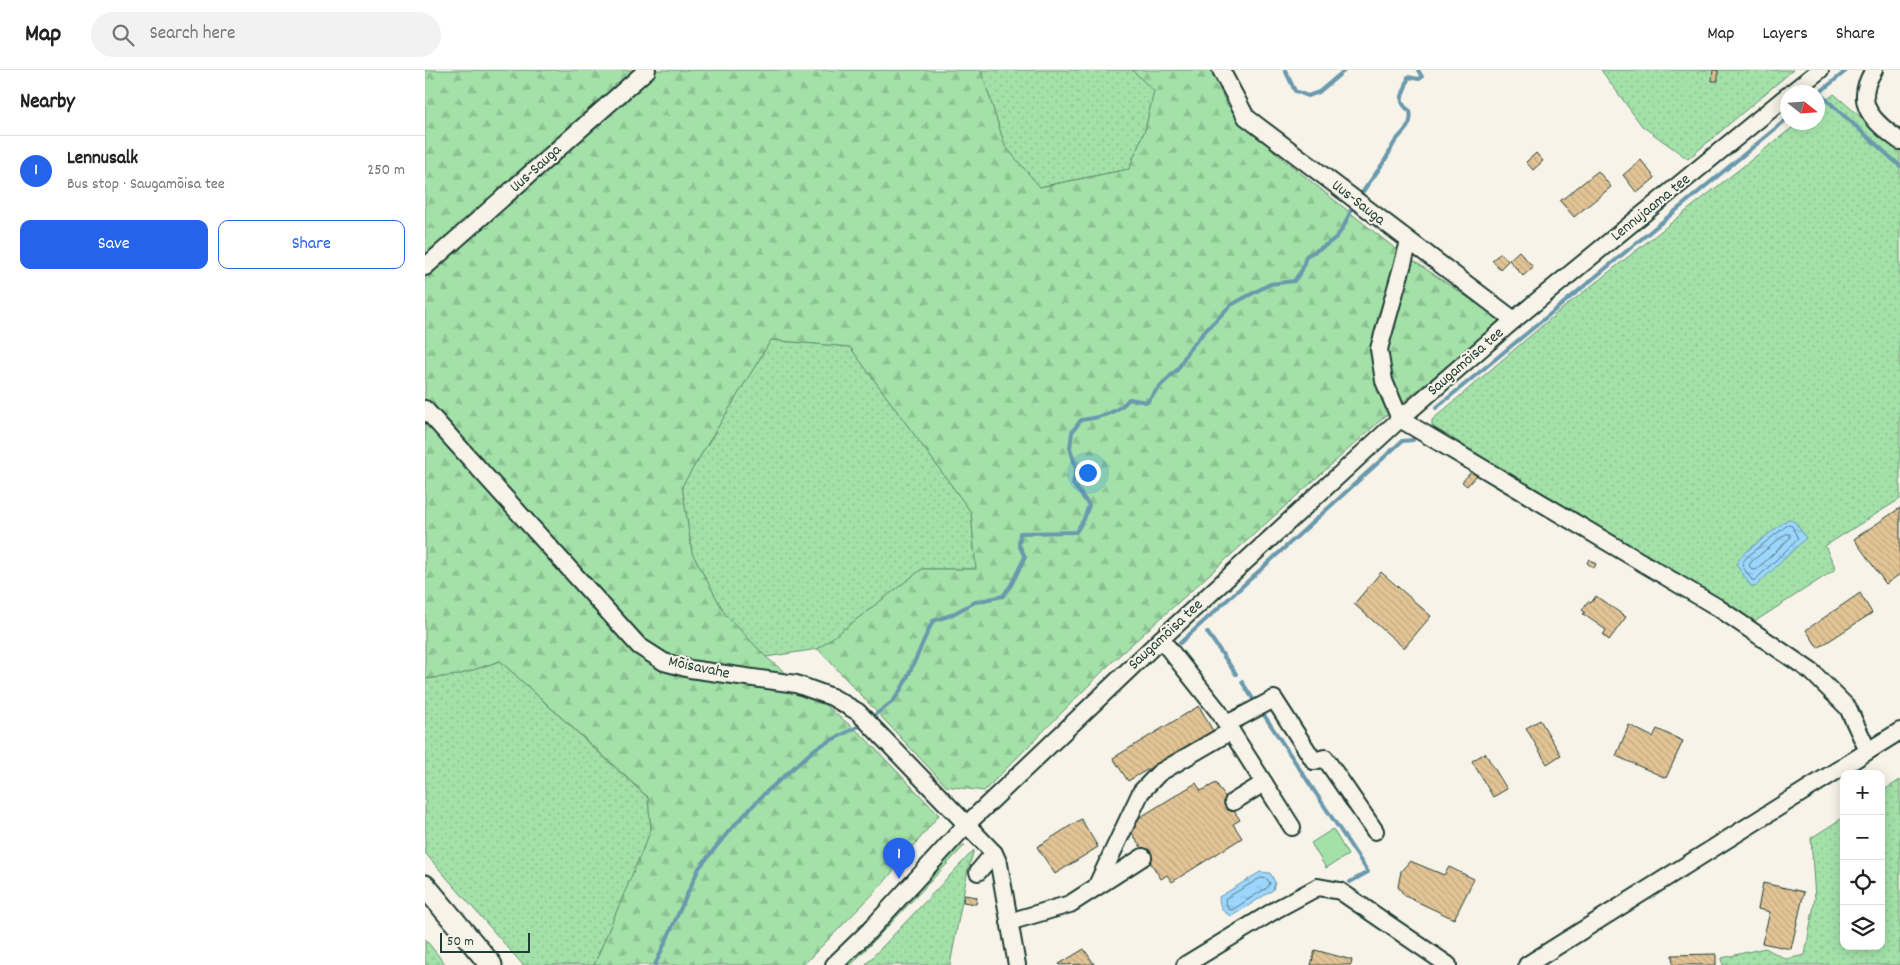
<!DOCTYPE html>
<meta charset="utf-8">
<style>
:root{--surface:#fff;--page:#f2f2f2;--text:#222;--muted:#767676;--line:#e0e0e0;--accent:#2563eb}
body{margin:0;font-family:Dekko,sans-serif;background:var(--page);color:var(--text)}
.controls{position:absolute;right:15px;bottom:15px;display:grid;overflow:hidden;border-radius:10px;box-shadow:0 2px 12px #0003}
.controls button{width:45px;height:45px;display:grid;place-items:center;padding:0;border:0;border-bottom:1px solid var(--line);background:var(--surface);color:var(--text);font:25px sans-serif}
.compass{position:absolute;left:1355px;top:15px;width:45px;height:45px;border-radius:50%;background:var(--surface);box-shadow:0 2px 12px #0003;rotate:107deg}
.scale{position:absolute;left:15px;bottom:12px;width:90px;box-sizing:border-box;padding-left:5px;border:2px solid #1f3d34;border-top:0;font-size:14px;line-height:18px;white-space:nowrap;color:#1f3d34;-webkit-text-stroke:4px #f7f3e8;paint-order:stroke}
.you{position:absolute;left:662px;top:402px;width:18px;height:18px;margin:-12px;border:4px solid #fff;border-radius:50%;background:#1a73e8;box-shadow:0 0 0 8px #1a73e833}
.badge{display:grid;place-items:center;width:32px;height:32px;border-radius:50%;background:var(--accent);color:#fff;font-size:16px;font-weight:700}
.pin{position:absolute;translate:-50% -41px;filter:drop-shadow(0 1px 2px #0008)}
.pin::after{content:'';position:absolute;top:26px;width:18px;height:15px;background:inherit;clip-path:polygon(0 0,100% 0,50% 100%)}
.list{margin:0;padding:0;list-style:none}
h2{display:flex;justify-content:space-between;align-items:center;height:65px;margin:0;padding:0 20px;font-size:21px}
h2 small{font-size:16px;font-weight:400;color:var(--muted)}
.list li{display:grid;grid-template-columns:32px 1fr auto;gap:15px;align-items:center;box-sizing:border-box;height:70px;padding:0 20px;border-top:1px solid var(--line)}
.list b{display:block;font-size:19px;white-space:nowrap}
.list p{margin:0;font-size:16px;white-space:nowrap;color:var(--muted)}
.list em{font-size:16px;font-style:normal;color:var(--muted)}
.actions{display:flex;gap:10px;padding:15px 20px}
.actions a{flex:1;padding:11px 0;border:1px solid var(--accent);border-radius:10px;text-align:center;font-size:18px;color:var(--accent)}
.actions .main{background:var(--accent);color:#fff}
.icon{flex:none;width:28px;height:28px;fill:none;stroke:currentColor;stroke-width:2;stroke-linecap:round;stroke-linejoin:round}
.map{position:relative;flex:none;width:1475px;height:895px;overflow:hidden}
header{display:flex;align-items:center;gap:30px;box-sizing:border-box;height:70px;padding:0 25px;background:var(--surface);border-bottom:1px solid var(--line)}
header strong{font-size:24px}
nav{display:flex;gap:28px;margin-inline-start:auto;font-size:18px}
.search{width:350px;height:45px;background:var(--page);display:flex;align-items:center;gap:12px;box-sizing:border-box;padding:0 18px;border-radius:28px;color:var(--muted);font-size:19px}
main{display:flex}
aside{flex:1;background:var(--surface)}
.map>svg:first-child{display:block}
.grass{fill:url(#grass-dots);stroke:#618f6e}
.forest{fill:url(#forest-firs);stroke:#618f6e}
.pitch{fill:#a3e1a9;stroke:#618f6e}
.water{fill:url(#water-ripples);stroke:#6b99ad}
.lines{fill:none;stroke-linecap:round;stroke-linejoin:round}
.shore{stroke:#517a84;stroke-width:1}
.stream{stroke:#6b99ad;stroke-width:4}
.building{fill:url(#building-back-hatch);stroke:#1f3d34}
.minor-casing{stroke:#1f3d34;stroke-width:20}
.major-casing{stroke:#1f3d34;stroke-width:25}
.minor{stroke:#f7f3e8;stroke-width:16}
.major{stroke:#f7f3e8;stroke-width:21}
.labels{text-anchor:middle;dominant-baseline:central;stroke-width:4;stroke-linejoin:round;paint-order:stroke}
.street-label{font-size:16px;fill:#1f3d34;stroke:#f7f3e8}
</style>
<header>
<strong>Map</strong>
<div class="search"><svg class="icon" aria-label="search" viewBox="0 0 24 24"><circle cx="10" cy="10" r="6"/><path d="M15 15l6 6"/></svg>Search here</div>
<nav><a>Map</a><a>Layers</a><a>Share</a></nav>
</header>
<main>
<aside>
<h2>Nearby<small></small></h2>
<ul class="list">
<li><span class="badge">1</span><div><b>Lennusalk</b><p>Bus stop · Saugamõisa tee</p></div><em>250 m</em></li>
</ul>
<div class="actions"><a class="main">Save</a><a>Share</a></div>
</aside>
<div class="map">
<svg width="1475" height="895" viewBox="0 0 1475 895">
<defs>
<pattern id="grass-dots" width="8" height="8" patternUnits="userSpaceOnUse" patternTransform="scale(1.25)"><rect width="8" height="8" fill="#a3e1a9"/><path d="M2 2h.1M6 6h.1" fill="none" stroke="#8cc292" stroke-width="1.8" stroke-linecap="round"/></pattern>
<pattern id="forest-firs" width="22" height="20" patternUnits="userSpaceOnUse" patternTransform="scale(1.25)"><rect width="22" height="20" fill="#a3e1a9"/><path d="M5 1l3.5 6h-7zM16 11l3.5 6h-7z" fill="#8cc292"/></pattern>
<pattern id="water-ripples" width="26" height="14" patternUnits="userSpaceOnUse" patternTransform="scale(1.25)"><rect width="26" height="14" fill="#9dd6fd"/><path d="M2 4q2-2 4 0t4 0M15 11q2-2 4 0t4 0" fill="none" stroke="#87b9d9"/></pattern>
<pattern id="building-back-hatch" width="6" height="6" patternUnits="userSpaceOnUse" patternTransform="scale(1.25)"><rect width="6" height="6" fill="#e3c496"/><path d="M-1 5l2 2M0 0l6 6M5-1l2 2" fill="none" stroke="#c2a982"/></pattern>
</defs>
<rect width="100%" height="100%" fill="#f7f3e8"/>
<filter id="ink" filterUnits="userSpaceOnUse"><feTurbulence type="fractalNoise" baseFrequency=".02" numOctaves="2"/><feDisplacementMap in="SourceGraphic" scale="10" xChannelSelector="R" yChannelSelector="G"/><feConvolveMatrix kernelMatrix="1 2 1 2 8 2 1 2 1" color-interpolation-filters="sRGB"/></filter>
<g filter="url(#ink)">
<g class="grass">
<polygon points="556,0 707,0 729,21 720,60 704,99 614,117 580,76"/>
<polygon points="1176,0 1368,0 1263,89 1217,56"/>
<polygon points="1409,24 1475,81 1475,429 1400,476 1411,499 1329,552 1007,356 1007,350 1132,243 1373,53 1392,52 1393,37"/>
<polygon points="346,270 425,277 546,442 551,499 497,499 393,579 341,587 300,544 267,483 257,416"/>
<polygon points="75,591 223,728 226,760 169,895 98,895 0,783 0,609 33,605"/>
<polygon points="1475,710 1475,895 1298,895 1297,888 1340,878 1361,889 1380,885 1390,829 1386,768 1419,747 1419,876 1456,876 1456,722"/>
<polygon points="540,775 426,895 420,895 525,785 534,777"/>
<polygon points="549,780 543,799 525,895 440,895"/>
<polygon points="0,869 21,895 0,895"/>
</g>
<polygon class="forest" points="0,0 556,0 580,76 615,117 704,99 720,60 729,21 707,0 786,0 802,35 853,85 967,176 1077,251 957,349 687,592 559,721 521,716 393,579 497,499 551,499 546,442 425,277 346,270 257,416 267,483 300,544 341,587 437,665 514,745 456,816 378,895 169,895 226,760 223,727 75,591 33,605 0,609"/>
<polygon class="pitch" points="908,759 923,785 901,798 886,773"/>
<g class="water">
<polygon points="1363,449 1370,452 1381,468 1330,517 1325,515 1311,494 1318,484"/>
<path d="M835,802L845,803L850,812L848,820L807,846C798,843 794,837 794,827Z"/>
</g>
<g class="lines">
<g class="shore">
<polygon points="1363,455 1367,456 1373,469 1330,510 1327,510 1318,497 1317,493 1322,487"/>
<polygon points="1361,464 1365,464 1365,468 1331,500 1328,500 1324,496 1326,492"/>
<polygon points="836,808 842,809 845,813 843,817 807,840 803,839 800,829"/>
</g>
<g class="stream">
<polyline points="860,0 870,21 883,26 894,22 920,0"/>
<polyline points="1394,23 1422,0"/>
<polyline points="1392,24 1394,23 1475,96"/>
<path d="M935,126C945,110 960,94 967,77C972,64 989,59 985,41C968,29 982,22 983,7L994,9L997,7L993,0"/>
<polyline points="1011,338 1362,49"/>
<polyline points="782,562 811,604"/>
<polyline points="755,573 977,371 988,370"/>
<polyline points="817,612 828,629"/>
<path d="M451,644C456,640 462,636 467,632C482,616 496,573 508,551L526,545L550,532L578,526L586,515L600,487L594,475L595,463L651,462L659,449L664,435L648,414L651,398L645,378L647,362L656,350C673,348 693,343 704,329L722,332L735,316L753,299L763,281L780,261L806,235L845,214L869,211L877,200L881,186C910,171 916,168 927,137"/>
<polyline points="839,645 943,802 925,812"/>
<polyline points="230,895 274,798 304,761 339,724 391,678 436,655"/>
</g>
</g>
<g class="building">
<polygon points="1288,0 1293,0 1293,11 1287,11"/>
<polygon points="1111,83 1118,91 1108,100 1101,92"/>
<polygon points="1216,90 1230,108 1212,123 1198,105"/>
<polygon points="1173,101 1186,117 1149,147 1135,131"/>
<polygon points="1094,181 1108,197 1098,206 1084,190"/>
<polygon points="1076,183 1083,191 1075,199 1067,190"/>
<polygon points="1047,401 1052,405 1042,416 1037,412"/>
<polygon points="1475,438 1475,504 1461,514 1429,469"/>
<polygon points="1164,489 1171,494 1169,498 1162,493"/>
<polygon points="956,502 1006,546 979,578 929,534"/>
<polygon points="1435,523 1447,543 1393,578 1381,560"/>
<polygon points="1171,526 1201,547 1184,570 1178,565 1181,560 1158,544 1160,542 1157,540 1163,531 1166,533"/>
<polygon points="774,636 788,661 703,711 688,688"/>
<polygon points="1115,650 1136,685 1122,694 1101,658"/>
<polygon points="1204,655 1228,667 1232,659 1258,671 1241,708 1191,686"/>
<polygon points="1060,683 1082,719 1068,727 1047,691"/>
<polygon points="771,713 776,721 791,713 815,750 808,754 817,768 747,812 742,805 736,809 705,760 711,756 709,751"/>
<polygon points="656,749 673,777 630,804 612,777"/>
<polygon points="985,791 1019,805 1024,797 1049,809 1029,849 980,826 973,817 976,801"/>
<polygon points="1338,813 1379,822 1366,879 1337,873 1345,842 1333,839"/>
<polygon points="539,825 552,827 551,834 538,832"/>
<polygon points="659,879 669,894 635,895 634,894"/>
<polygon points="890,880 927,890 926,895 886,895"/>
<polygon points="1291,884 1291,895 1248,895 1247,885"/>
</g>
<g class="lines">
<defs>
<g id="minor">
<polyline points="796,0 821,47 1089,250"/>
<path d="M1449,0C1427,34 1448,51 1475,71"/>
<polyline points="1367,22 1395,0"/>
<polyline points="984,172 954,279 959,311 975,349 1292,537 1387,602 1423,638 1443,681"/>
<polyline points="0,197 222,0"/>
<polyline points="0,339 214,576 239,592 265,599 371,614 407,627 433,642 569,783 574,794 592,895"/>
<polyline points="736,569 794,642 867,757"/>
<polyline points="802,654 849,629 889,691 900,688 950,761"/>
<polyline points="808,732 839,713"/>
<polyline points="553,802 569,783"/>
<polyline points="672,815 716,722 734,703 806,661"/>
<polyline points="584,852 645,834 718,787"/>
<polyline points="409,895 444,861 541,755 736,569 975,349 1089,250 1362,26"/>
<polyline points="760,895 852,839 893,817 915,821 1023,895"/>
<polyline points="1102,895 1475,661"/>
</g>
<polyline id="major" points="0,816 66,895"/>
</defs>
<use href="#minor" class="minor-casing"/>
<use href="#major" class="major-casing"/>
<use href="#minor" class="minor"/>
<use href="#major" class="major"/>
</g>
</g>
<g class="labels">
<g class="street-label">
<text transform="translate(111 99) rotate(-42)">Uus-Sauga</text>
<text transform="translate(933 133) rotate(38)">Uus-Sauga</text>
<text transform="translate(1226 138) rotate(-39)">Lennujaama tee</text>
<text transform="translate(1041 292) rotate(-41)">Saugamõisa tee</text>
<text transform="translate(741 565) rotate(-43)">Saugamõisa tee</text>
<text transform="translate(274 598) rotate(12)">Mõisavahe</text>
</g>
</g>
</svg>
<div class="controls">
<button>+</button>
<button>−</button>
<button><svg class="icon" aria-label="locate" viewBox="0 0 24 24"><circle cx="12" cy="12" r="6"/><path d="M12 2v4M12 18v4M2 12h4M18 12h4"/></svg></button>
<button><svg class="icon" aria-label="layers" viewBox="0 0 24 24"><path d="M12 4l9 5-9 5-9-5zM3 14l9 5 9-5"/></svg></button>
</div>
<svg class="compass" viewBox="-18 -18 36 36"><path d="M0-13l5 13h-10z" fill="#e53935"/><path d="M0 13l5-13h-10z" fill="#767676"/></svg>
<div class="scale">50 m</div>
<div class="you"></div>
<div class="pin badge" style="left:474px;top:809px">1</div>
</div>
</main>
